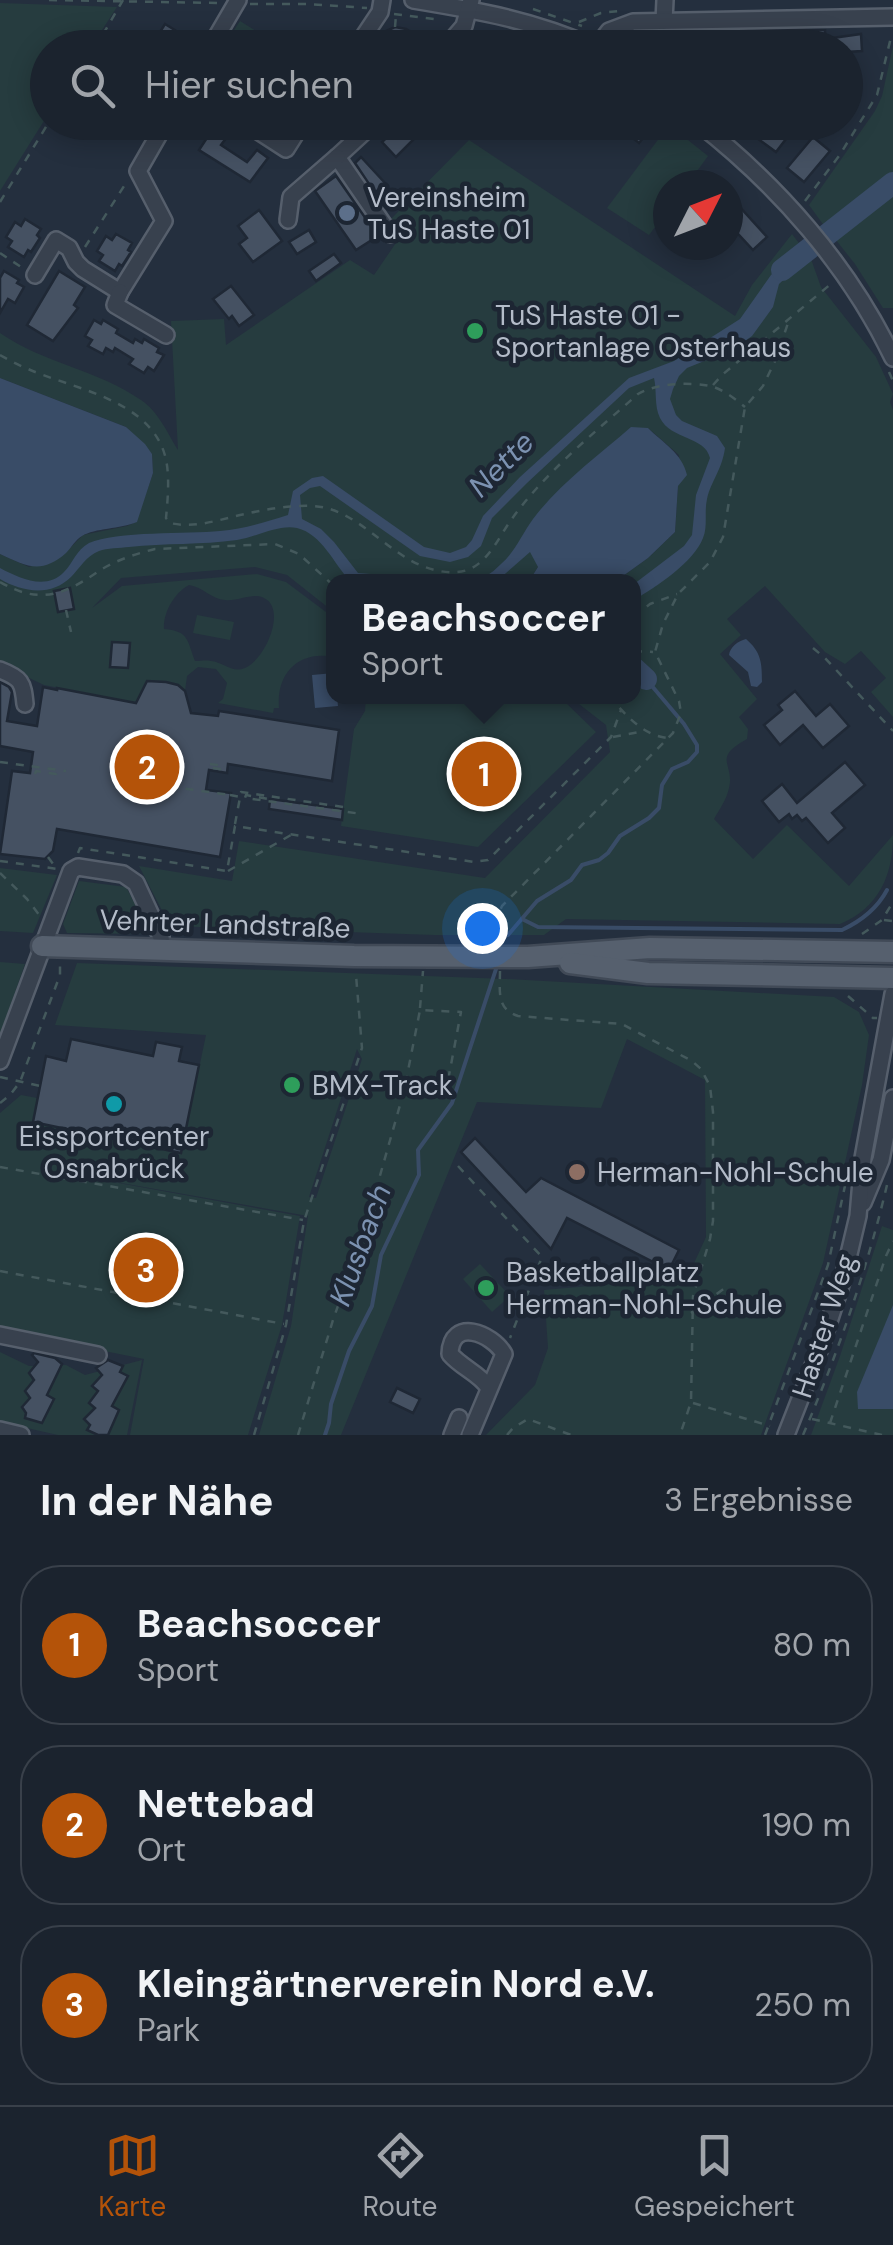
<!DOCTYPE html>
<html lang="de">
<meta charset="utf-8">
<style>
:root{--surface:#1b232e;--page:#282f3a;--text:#f1f3f6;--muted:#a0a4aa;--line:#39404a;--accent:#b45309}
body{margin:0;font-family:"DM Sans",sans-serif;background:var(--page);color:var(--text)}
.compass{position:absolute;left:653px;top:170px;width:90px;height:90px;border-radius:50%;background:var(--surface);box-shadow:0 5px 25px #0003;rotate:48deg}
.you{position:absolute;left:482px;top:928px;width:35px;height:35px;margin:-25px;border:8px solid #fff;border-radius:50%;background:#1a73e8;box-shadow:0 0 0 15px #1a73e833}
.badge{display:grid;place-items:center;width:65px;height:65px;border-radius:50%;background:var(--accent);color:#fff;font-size:32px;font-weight:700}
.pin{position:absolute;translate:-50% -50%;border:5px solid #fff;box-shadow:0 2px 10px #0006}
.popup{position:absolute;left:326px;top:574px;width:315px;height:130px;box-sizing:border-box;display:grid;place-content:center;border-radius:20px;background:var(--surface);filter:drop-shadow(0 2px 8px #0005);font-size:32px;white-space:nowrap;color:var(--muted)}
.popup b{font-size:38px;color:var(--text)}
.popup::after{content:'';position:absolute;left:50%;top:100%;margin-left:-20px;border:20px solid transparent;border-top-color:var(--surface)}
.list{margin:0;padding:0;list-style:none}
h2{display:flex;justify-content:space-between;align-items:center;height:130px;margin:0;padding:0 40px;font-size:42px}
h2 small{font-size:32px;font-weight:400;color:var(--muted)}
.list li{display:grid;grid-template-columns:65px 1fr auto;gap:30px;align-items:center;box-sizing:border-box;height:160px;margin:0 20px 20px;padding:0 20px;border:2px solid var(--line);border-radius:40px}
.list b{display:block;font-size:38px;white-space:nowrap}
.list p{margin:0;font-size:32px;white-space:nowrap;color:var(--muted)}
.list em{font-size:32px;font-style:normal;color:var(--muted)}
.icon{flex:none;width:55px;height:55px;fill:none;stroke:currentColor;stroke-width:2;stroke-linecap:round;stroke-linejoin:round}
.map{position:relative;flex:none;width:893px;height:1435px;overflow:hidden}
.search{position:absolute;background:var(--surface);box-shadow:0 5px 25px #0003;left:30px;right:30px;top:30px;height:110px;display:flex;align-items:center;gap:25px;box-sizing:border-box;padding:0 35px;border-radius:55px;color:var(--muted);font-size:38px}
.sheet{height:670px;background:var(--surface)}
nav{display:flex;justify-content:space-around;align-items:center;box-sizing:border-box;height:140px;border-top:2px solid var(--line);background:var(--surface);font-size:28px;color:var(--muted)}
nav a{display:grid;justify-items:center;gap:5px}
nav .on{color:var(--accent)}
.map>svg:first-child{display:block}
.green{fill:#263c3f;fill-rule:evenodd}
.water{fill:#394c67}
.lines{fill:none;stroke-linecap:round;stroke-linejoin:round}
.stream{stroke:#394c67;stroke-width:4}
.river{stroke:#394c67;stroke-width:22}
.building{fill:#455162;stroke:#1f2835;stroke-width:2.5}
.minor-casing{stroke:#565f6c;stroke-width:20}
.major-casing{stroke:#414a57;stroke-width:25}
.path{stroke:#44595c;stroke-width:2.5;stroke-dasharray:8 8;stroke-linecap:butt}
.minor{stroke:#38414e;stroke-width:15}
.major{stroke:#56606e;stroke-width:20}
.path-bridge{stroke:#44595c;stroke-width:2.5;stroke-dasharray:8 8;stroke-linecap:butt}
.service-dot{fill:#5c6f8a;stroke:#1d2633;stroke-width:4}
.leisure-dot{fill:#2e9e5b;stroke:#1d2633;stroke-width:4}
.culture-dot{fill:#0f9aa8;stroke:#1d2633;stroke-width:4}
.education-dot{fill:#8d6e63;stroke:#1d2633;stroke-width:4}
.labels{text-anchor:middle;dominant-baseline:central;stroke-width:9;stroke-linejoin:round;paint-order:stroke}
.poi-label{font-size:28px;fill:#b4bcc9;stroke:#1d2633;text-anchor:start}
.street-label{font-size:28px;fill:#b4bcc9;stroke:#1d2633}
.water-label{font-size:30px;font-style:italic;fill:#7c92b1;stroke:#1d2633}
</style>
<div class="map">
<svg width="893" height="1435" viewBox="0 0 893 1435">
<rect width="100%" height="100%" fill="#242f3e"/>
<g class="green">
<polygon points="0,3 117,7 91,47 48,48 47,116 0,191"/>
<polygon points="240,21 269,39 263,47 223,47"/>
<polygon points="893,46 893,176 825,227 809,205 875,111 882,96"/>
<polygon points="669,125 708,156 687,185 668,185 668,210 649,235 607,208"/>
<path d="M469,140L735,316L752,285L792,234L811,259L821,287L876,357L893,394L890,402L893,410V717L871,692L886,678L861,651L845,664L825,652L765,586L727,619L741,635L720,654L757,699L739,717L748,729L747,739C711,759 735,763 729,788C727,799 719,810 714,819L753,859L787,825L849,886L893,835C893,875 879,908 840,924L566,919L544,935H434L170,926L139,866L232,881L239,841L485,878L610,752L606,725L570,697L634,696V582L616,581L648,558L675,532L678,486L681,480L679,455L648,428L521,539L534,556L538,567L529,581L334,582V616L330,609L287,575L255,567L121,578L92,608L122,586L257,574L286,582L326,612L334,626V657C299,650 276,673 279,708H274L273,713L218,703L223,699L227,683L216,669L198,667L187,676L185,691L178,685L155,681L143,704L44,685L0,664V554L29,567L64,554L83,535L127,526L136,522L153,473L152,454L126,427L0,378V333C43,363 98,370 141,400C158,411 168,434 178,450L171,321L224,319L226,345L350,260L374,275L400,237L389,221ZM189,585C203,587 211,599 225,600C237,602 253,592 264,598C288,609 264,664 242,669C231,672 222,662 211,661C206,660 201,661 195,661C187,640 189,631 164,629C163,613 174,593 189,585Z"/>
<polygon points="893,188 893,308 883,308 855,264 832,235"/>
<polygon points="197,615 234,622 230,640 193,633"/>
<polygon points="366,697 540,697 566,703 596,732 478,847 341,826 354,729 365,711"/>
<polygon points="0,868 57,875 33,933 0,931"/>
<polygon points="79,881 126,887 149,930 145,934 67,933 63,924"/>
<polygon points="0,962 25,964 0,1035"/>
<path d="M77,963L506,979L834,997L859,1012L869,1035L862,1085L823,1263L761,1435H486L535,1385L548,1348L544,1290L658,1280L670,1285L685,1283L706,1237L705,1080L627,1039L601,1108L477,1102L341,1435H259L291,1326L308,1216L36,1168L300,1216L282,1325L248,1435H130L144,1359L0,1330V1113L21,1095L37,1098L33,1123L181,1154L206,1035L55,1025ZM357,1049L362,1059L316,1198L309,1197Z"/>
<polygon points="882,1226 893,1230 893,1435 811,1435 840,1356"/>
<polygon points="480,1264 510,1296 492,1312 463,1279"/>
<polygon points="0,1352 29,1366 66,1365 85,1375 142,1360 127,1435 58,1435 0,1422"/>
</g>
<g class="water">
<polygon points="893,176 893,188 832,235 825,227"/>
<path d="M802,246L809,256L779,284L773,307L752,336L734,349L687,368L679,376L673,389L670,399L676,415L682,421L717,436L725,448C722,470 711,481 707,499C704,512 708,526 703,538C694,562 656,587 634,600V584L684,546L692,535L696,495L710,458C705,436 671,440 660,418C654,406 657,390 654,378L629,388L527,483L492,518L481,546L468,557L450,562L420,556L320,486L310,488L300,495L302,519L321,529L334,542L358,573L460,581H350C334,564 322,534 297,528C279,524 256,537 237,540C201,545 165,543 129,547C120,548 107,548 99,551C86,556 80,568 71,577C51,597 22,592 0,579V568C19,578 46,591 64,572C73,563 76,550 89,543C116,531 188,534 220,531C244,529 265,522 288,515L293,491L312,478L323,476L424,547L450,553L466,547L472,540L483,516L520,477L629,378L674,361L740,319L771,275Z"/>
<path d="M0,378L126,427L145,444L152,454L153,473L137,522C120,529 95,528 82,536C76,539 71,548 66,553C41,575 26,566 0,554Z"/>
<path d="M631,427L648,428C663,443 682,453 687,475L678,486L675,532L648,558L616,581H529L538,567L530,552L497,581H467C481,581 491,574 501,564C515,552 522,534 533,519C559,484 598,456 631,427Z"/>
<path d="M746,639C761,652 762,662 762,682L757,687L751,686L748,672L729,655C730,647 738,641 746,639Z"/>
<polygon points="334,673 334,696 337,697 338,706 315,708 312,675"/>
<polygon points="893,1305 893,1409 858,1409 857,1392"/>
</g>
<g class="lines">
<g class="stream">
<path d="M522,919L538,927L842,930C861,921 877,909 887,890"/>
<polyline points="508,935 537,901 571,880 582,865 599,860 608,853 620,836 649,818 659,808 662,785 672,769 688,762 697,752 697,745 684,724 646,679"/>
<polyline points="325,1435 329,1423 331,1404 349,1351 372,1306 381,1255 419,1175 418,1150 452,1103 496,969"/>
</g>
<g class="river">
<polyline points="782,270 893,183"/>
<polyline points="634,668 646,679"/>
</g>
</g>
<g class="building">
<polygon points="165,24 199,45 199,48 150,48"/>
<polygon points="395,27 406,29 424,40 419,48 376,48 386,31"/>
<polygon points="797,30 825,30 825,39 861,34 862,51 846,52 846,48 807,48 807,45 772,47 772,43 741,45 740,31"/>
<polygon points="677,34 724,34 719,48 677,48"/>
<polygon points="85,122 137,122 130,134 114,125 107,136"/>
<polygon points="403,122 431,122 396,157 382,142"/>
<polygon points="629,122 646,122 652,127 639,143 623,130"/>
<polygon points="735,122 799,122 776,152"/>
<polygon points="216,124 227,137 221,145 247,162 257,150 268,158 250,182 199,150"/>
<polygon points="813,137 830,151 804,182 787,168"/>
<polygon points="361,157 385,183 375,193 355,163"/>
<polygon points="336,176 378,236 356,250 315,191"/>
<polygon points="728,194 767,237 753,250 728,223"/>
<polygon points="259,210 282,241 253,262 239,244 247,238 238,226"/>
<polygon points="25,219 41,229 37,235 40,238 31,252 28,250 24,257 8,247 12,241 6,237 15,222 21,226"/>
<polygon points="309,230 316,242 297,254 289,242"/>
<polygon points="116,234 132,243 128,250 131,252 122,266 119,264 115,271 99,261 103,255 97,251 106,236 112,240"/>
<polygon points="334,254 341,263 316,281 309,271"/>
<polygon points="4,271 19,280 17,283 24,287 15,303 8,299 0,313 0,278"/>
<polygon points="59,271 85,287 74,305 78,308 53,341 27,325"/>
<polygon points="231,286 254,315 239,326 232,316 229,319 213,299"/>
<polygon points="94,320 101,324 103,320 118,329 116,333 133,343 135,339 142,343 144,339 159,348 157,352 164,355 154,371 148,367 144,373 129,364 133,359 115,348 113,352 106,348 103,354 88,346 92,340 85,336"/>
<polygon points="70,588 74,609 58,612 54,591"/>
<polygon points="112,642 130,643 128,668 110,667"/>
<polygon points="147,681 166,682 178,685 185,691 191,713 218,716 219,711 339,730 332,781 228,764 227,773 209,770 206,790 231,793 220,857 57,829 53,851 45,859 0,854 12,771 30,773 33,752 0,746 0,682 9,687 12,692 7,721 37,726 43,687 57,690 57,688 136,703"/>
<polygon points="795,691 816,716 830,704 849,726 823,748 803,725 780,745 764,725 782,710 778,705"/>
<polygon points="845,762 865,785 832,813 845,828 828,843 806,818 802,821 797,815 792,819 789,814 779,822 762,801 782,784 797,803"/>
<polygon points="270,799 343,809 342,820 269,809"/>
<polygon points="71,1039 153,1056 156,1042 182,1047 179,1061 199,1065 181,1153 33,1122 46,1056 66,1061"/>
<polygon points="475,1138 526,1192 541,1178 679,1250 669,1270 567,1218 551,1249 461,1152"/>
<polygon points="34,1353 55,1358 62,1364 47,1395 54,1399 42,1423 25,1418 26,1413 22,1407 30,1398 25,1391 34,1380 29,1373 38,1362 32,1355"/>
<polygon points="108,1360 123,1366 120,1372 128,1376 112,1406 119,1410 108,1435 98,1435 87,1430 90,1425 84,1419 95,1408 89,1403 98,1391 92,1386 102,1375 96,1368"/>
<polygon points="397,1388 420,1399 413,1413 390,1402"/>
</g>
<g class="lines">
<defs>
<g id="minor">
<path d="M413,0C480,11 533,20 596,48"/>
<polyline points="664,21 665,0"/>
<polyline points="210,48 238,0"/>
<polyline points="356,48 380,12 382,0"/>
<polyline points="445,48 464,26 471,0"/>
<polyline points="596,48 609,31 633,22 893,17"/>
<polyline points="244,122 286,149 303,122"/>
<polyline points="375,122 337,157 390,234"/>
<path d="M697,122C778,185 849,266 893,358"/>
<polyline points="288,220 291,197 337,157"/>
<polyline points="35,275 56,240 69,248 76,262 83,269 120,292 164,221 138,171 166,122"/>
<polyline points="120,292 115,305 166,335"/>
<path d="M0,670C21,678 23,682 25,704"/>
<polyline points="0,1061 71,871 78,867 123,874 136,883 161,937 162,949"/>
<polyline points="863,1203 881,1160 893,1098"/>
<polyline points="0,1335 98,1355"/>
<polyline points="0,1430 21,1435"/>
<polyline points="452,1435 459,1418"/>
<path d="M470,1435L504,1354C492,1333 451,1317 450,1354C462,1368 479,1373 489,1388"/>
<polyline points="786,1435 822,1343 843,1279 858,1216 863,1158 893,994"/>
</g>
<g id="major">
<polyline points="42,946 354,956 528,957 650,948 893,952"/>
<polyline points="570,963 648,973 893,978"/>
</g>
</defs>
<use href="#minor" class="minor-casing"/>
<use href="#major" class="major-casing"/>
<g class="path">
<polyline points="49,0 217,3"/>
<polyline points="250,4 308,4 367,8"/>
<polyline points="533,9 582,26"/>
<polyline points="394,14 441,20"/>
<polyline points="579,22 601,13 619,11"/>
<polyline points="395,27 396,15"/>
<polyline points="95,48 123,0"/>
<polyline points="269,48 278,34"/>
<polyline points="805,201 839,156 877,95 892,33"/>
<polyline points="0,202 49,122"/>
<polyline points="85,247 126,183"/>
<polyline points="0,253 21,267"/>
<path d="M0,355C9,360 18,365 28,369C71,388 141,398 162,447C171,467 168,496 166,518L170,523C196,529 220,519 245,514C267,509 291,505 313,506C356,508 386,553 425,567C439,572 456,575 470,569C489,560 498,539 509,523C542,475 594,433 638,394C657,383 688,382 710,386C723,389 735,399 745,407"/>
<polyline points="889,372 893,381"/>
<polyline points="713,385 722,375 832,283"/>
<path d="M0,582C38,604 62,596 96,573C113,561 135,554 155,549L275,544L299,554L334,586"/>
<polyline points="66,610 71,632"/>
<polyline points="634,616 650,604 677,594"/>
<polyline points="813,648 825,658 893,731"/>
<polyline points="634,651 653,652"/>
<path d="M609,696C625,714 642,735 667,738"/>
<polyline points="613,737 644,731"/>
<polyline points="0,762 66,771"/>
<polyline points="210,764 224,766"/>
<polyline points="213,768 225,770 225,766"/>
<polyline points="35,774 36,771 56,774 56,771"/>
<polyline points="138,782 230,795"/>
<polyline points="343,807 268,796 268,799 246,795 245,798 362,814"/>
<polyline points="235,824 241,792 268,796"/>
<polyline points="78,853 80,848 227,871 235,826 474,862 488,860 611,737 621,710"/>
<polyline points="48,857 56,868"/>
<polyline points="0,861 58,869"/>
<polyline points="228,871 291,835"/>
<polyline points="0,873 27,899 40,916"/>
<polyline points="884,920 893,921"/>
<polyline points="862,934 882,920 893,902"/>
<polyline points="488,938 502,906 673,733 681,713 679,701 655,652 663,624 678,594 710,562 723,537 745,407 763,386 776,359 789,320"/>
<path d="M500,971C500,991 496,1009 518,1016L622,1024L692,1061L701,1069L710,1086L713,1112V1221L710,1239L693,1296L691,1402L680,1435"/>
<polyline points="848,996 873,1018 877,1018"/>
<polyline points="420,1008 423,971"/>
<polyline points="0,1077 40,1086"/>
<polyline points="0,1103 10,1095 20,1082 60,975 60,965"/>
<polyline points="458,1166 542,1257 510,1338"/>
<polyline points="0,1167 303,1220"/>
<polyline points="0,1271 284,1324"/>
<polyline points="691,1313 726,1287"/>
<polyline points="693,1403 770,1426"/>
<polyline points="812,1419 882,1435"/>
<polyline points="830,1423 886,1256 893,1241"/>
<polyline points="254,1435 286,1325 304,1221 362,1048 356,975"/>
<polyline points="298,1435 333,1320 364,1232 404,1091 420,1010 461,1012 446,1091 404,1091"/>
<polyline points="507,1435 513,1428 528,1419 571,1435"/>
<polyline points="765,1435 828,1265 846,1181"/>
<path d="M803,1435C837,1355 867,1270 887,1185"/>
</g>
<use href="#minor" class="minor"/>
<use href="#major" class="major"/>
<polyline class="path-bridge" points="230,795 245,798"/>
</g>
<circle class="service-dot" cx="347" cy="213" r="10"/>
<g class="leisure-dot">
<circle cx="475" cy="331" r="10"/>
<circle cx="292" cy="1085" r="10"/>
<circle cx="486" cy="1288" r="10"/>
</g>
<circle class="culture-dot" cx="114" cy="1104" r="10"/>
<circle class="education-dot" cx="577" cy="1172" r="10"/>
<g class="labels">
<g class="poi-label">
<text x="367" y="197">Vereinsheim<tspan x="367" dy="32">TuS Haste 01</tspan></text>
<text x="495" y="315">TuS Haste 01 -<tspan x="495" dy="32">Sportanlage Osterhaus</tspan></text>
<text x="312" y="1085">BMX-Track</text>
<text x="114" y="1136" text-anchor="middle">Eissportcenter<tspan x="114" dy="32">Osnabrück</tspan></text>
<text x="597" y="1172">Herman-Nohl-Schule</text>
<text x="506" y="1272">Basketballplatz<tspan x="506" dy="32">Herman-Nohl-Schule</tspan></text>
</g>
<g class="street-label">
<text transform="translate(225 924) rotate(2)">Vehrter Landstraße</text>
<text transform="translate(824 1326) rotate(-72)">Haster Weg</text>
</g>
<g class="water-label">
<text transform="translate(501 464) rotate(-45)">Nette</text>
<text transform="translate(360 1245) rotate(-70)">Klusbach</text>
</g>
</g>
</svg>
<svg class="compass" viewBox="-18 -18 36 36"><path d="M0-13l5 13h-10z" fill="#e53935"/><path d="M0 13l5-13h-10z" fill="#a0a4aa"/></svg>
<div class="you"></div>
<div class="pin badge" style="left:484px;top:774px">1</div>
<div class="popup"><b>Beachsoccer</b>Sport</div>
<div class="pin badge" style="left:147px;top:767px">2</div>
<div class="pin badge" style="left:146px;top:1270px">3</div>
<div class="search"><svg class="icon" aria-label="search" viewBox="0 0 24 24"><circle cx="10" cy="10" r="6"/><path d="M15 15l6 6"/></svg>Hier suchen</div>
</div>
<section class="sheet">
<h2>In der Nähe<small>3 Ergebnisse</small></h2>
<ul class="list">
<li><span class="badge">1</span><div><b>Beachsoccer</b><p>Sport</p></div><em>80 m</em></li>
<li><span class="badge">2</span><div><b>Nettebad</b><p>Ort</p></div><em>190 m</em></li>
<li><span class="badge">3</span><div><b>Kleingärtnerverein Nord e.V.</b><p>Park</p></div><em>250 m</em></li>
</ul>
</section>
<nav>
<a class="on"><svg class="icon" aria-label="map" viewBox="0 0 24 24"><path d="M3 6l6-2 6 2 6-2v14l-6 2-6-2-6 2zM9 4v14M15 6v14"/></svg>Karte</a>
<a><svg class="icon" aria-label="directions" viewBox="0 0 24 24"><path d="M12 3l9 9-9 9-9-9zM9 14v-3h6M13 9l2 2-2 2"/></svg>Route</a>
<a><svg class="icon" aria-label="saved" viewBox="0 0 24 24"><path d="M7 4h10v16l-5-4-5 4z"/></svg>Gespeichert</a>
</nav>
